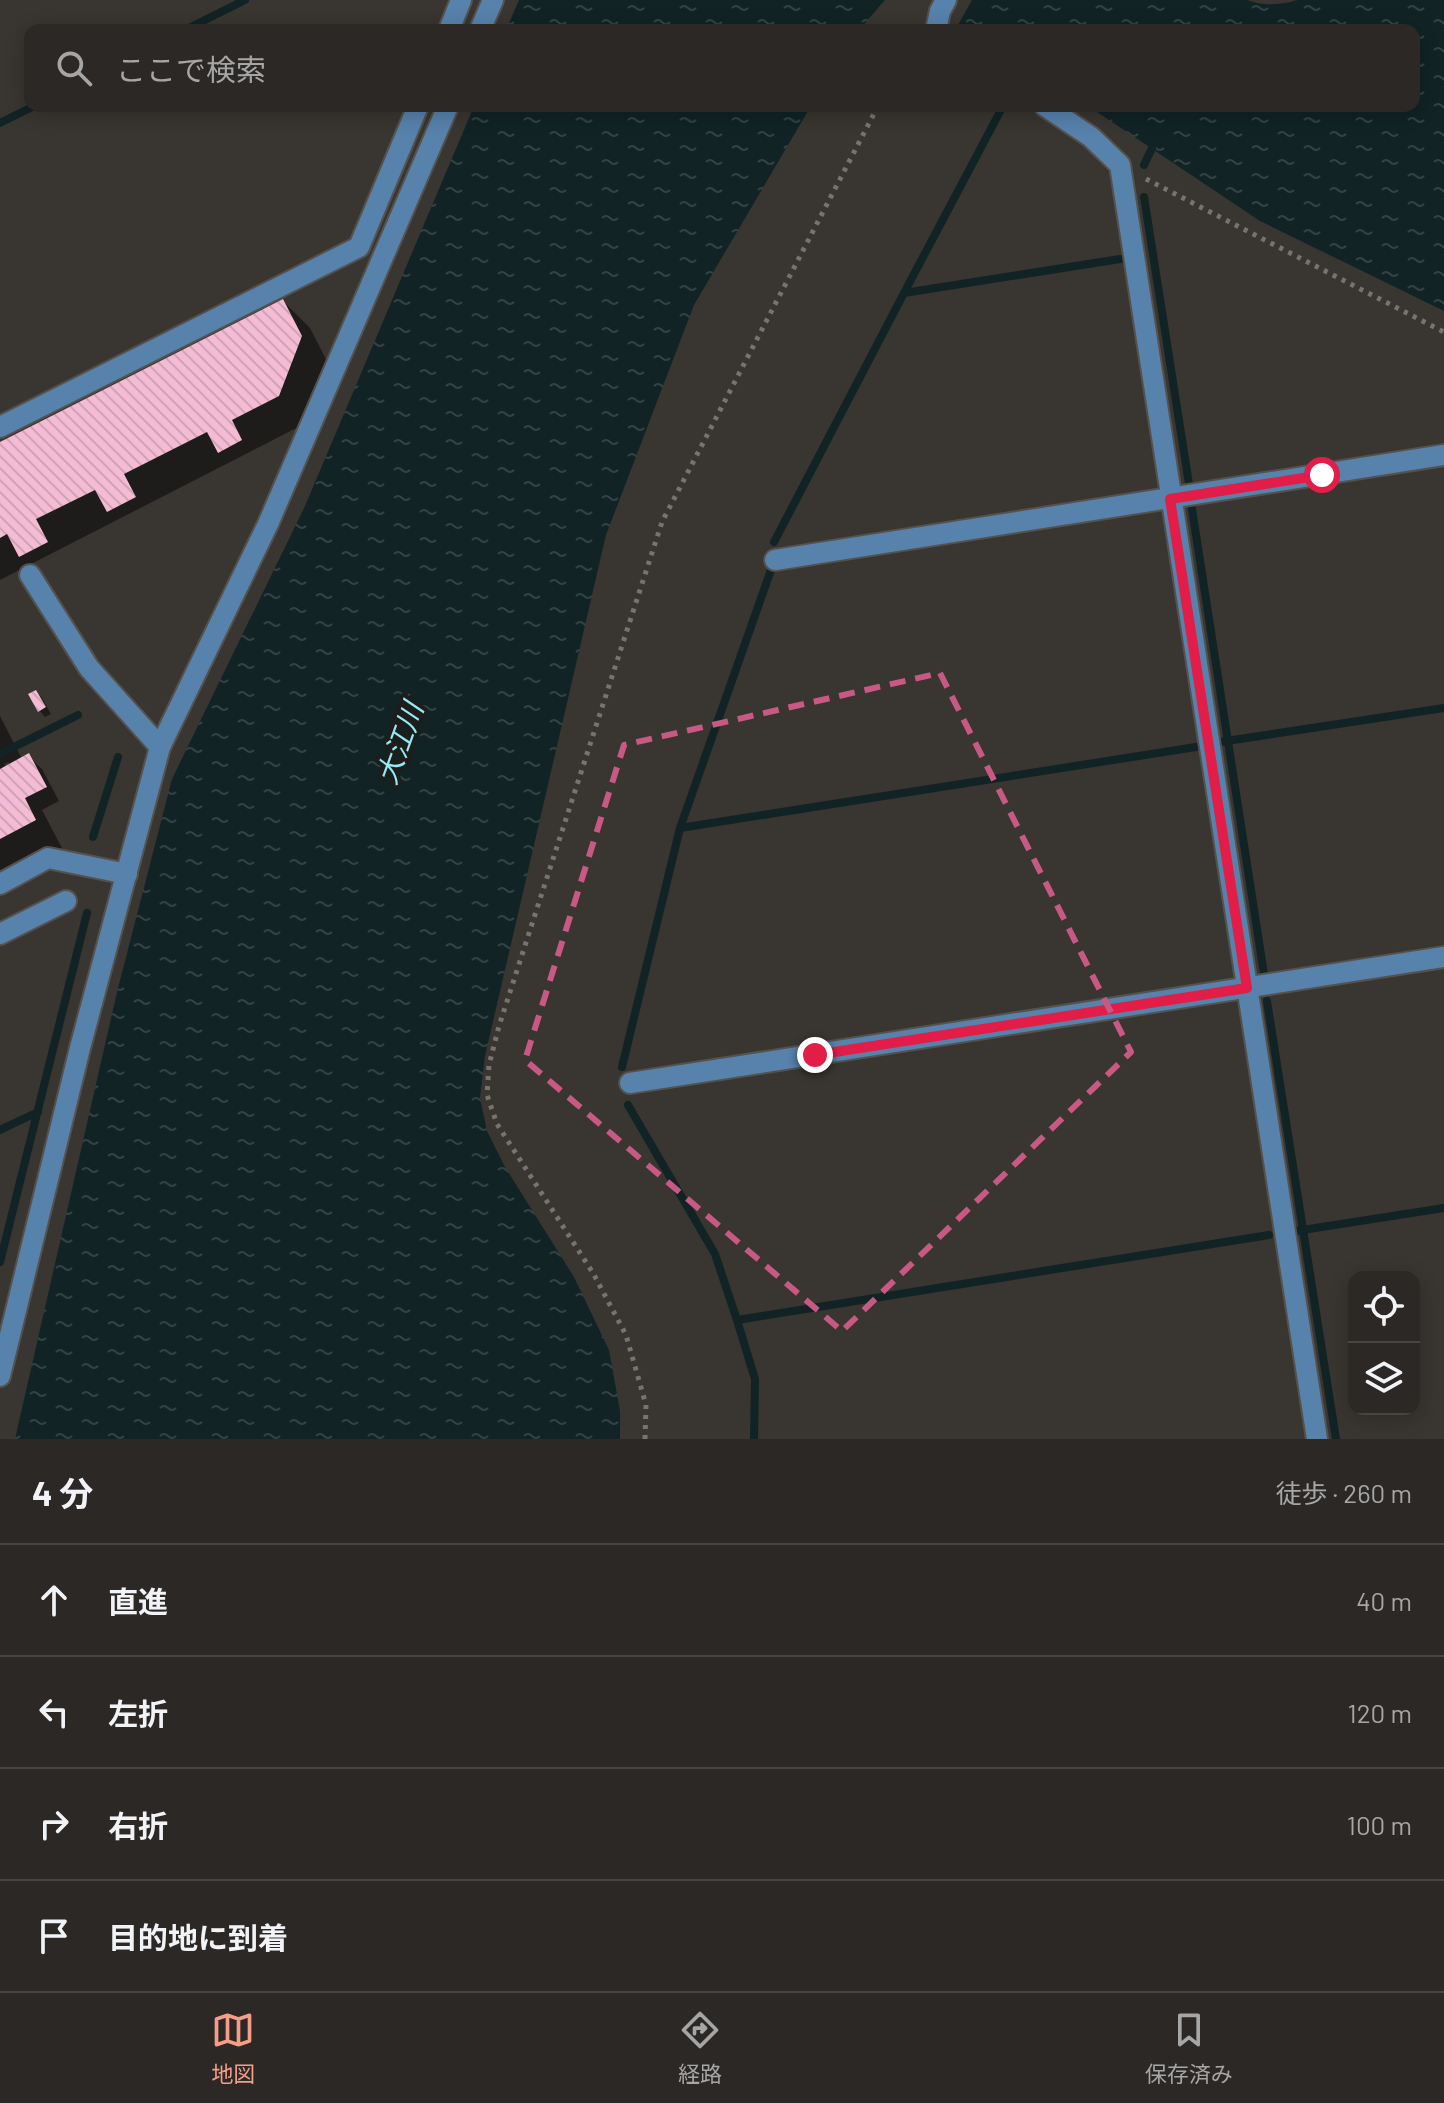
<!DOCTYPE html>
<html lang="ja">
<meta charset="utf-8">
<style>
:root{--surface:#2b2825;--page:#373432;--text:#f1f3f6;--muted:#a6a6a7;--line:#474442;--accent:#f49e89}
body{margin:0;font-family:Barlow,"Noto Sans JP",sans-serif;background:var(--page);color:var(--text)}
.controls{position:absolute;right:24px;bottom:24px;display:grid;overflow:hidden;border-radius:16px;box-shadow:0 4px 20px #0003}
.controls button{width:72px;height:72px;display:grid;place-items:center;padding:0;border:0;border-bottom:2px solid var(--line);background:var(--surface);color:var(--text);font:40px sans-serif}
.stop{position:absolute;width:24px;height:24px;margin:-18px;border:6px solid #e11d48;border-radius:50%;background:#fff}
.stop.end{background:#e11d48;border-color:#fff;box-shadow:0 2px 8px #0008}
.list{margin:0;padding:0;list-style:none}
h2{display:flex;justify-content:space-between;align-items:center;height:104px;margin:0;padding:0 32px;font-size:34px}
h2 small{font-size:26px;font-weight:400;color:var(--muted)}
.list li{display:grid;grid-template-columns:52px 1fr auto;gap:24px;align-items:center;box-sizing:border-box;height:112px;padding:0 32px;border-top:2px solid var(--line)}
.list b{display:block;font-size:30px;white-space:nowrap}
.list em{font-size:26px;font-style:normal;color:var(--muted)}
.icon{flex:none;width:44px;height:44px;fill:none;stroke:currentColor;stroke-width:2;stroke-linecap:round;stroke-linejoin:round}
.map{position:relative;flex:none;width:1444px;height:1439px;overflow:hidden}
.search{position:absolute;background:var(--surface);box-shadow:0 4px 20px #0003;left:24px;right:24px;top:24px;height:88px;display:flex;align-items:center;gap:20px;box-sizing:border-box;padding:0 28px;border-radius:16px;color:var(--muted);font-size:30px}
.sheet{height:552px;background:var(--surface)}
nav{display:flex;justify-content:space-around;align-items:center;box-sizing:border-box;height:112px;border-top:2px solid var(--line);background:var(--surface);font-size:22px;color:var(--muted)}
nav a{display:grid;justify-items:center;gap:4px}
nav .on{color:var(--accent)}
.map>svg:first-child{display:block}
.water{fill:url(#water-ripples)}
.shadow{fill:#0007;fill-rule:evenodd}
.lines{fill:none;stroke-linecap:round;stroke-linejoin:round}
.stream{stroke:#112325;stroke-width:8}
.building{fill:url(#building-back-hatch)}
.minor-casing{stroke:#55514d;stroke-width:24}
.path{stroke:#777470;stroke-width:5;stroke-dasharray:4 6;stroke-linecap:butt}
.minor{stroke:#5782ac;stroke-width:20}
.route{stroke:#e11d48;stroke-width:10}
.marked{fill:none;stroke:#c85984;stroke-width:6;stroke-dasharray:16 10;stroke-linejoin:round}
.labels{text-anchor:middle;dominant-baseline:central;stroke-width:8;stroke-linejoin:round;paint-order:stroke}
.water-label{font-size:28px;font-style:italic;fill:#90ecf6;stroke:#1e1d1b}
</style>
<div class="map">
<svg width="1444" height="1439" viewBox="0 0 1444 1439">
<defs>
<pattern id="water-ripples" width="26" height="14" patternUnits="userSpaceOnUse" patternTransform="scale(2)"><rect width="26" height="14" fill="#112325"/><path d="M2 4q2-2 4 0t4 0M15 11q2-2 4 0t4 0" fill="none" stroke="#334244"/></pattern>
<pattern id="building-back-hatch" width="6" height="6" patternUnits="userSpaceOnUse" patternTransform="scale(2)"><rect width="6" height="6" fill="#f4bcd4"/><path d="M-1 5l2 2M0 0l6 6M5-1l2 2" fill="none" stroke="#d0a3b6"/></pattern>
</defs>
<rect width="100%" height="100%" fill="#393531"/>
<g class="water">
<polygon points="519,0 885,0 859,30 506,30"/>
<path d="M972,0H1247C1261,6 1283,5 1297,0H1444V311L1260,221L1088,106H1414V30H966L958,25Z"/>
<polygon points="474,106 811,106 694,305 606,535 485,1056 480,1098 487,1131 505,1167 574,1277 609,1350 620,1411 620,1439 15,1439 117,992 172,779 305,506"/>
</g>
<g class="shadow">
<polygon points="283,301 310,328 329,365 306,423 0,580 0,444"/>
<polygon points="36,692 42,698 51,714 45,717 39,710"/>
<path d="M0,716L22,759L28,756L42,769L59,801L42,810L62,848L0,881ZM9,762L16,775H15L4,764Z"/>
</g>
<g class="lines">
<g class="stream">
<polyline points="185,30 245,0"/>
<polyline points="0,123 34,106"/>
<polyline points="1144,165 1152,148"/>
<polyline points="1144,197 1189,484"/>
<polyline points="904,293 1003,106"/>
<polyline points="1192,509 1264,974"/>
<polyline points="774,542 904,293 1120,259"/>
<polyline points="1220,742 1444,708"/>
<polyline points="0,754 78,715"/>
<polyline points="680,828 771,570"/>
<polyline points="93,837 118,757"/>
<polyline points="1267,1001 1336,1439"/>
<polyline points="622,1067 680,828 1196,747"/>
<polyline points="628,1105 715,1254 737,1320 1269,1235"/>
<polyline points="0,1130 38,1112"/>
<polyline points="1296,1231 1444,1208"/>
<polyline points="0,1262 87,913"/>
<polyline points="737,1320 755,1379 754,1439"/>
</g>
</g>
<g class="building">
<polygon points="283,299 302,336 279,396 232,420 242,440 218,453 207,432 124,474 136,497 107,512 95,490 36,519 48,542 19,557 7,534 0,538 0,442"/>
<polygon points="36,690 46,707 38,712 28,694"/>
<polygon points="29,753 47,787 25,798 36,820 0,839 0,769"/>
</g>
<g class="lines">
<defs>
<g id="minor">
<polyline points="449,30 461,0"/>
<polyline points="480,30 493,0"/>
<polyline points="936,30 940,11 946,0"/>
<polyline points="1045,106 1091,137 1120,165 1317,1439"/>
<polyline points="0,427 359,247 418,106"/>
<polyline points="775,560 1444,455"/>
<polyline points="30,575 89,668 160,747"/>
<polyline points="0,884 48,858 127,874"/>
<polyline points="0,934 66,901"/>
<polyline points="630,1083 1444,957"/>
<polyline points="0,1376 80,1048 160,747 268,524 448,106"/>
</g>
</defs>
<use href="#minor" class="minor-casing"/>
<g class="path">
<polyline points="1146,179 1444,332"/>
<polyline points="645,1439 646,1405 626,1335 593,1273 497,1124 487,1095 489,1065 499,1026 662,522 878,106"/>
</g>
<use href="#minor" class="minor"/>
</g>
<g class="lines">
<polyline class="route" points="815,1055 1247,988 1170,499 1322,475"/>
</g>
<path class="marked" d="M940,673L1131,1052L842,1331L525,1060L624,745Z"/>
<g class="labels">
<g class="water-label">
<text transform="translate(399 743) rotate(-70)">大江川</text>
</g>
</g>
</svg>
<div class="controls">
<button><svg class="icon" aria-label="locate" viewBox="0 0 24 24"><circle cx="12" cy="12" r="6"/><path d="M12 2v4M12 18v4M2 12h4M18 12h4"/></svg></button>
<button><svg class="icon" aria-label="layers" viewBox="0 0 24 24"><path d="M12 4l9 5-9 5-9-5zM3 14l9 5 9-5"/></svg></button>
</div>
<div class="stop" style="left:1322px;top:475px"></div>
<div class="stop end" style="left:815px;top:1055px"></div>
<div class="search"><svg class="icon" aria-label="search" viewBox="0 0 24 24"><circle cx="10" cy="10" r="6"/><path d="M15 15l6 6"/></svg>ここで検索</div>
</div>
<section class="sheet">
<h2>4 分<small>徒歩 · 260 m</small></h2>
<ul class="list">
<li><svg class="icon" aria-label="ahead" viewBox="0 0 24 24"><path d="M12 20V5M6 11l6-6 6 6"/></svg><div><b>直進</b></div><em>40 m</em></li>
<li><svg class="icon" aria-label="left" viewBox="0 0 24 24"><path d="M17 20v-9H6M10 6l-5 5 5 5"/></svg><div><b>左折</b></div><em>120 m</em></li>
<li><svg class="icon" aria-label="right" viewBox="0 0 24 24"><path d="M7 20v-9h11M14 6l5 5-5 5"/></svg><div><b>右折</b></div><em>100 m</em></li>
<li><svg class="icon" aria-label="arrive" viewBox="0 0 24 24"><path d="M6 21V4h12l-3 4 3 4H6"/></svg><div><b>目的地に到着</b></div></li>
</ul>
</section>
<nav>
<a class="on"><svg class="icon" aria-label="map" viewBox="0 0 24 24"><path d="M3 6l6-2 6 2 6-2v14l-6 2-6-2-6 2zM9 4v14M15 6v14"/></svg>地図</a>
<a><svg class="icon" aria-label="directions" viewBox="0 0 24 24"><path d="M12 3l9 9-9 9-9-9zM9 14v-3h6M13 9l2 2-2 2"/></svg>経路</a>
<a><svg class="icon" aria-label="saved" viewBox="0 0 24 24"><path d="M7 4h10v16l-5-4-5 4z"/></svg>保存済み</a>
</nav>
